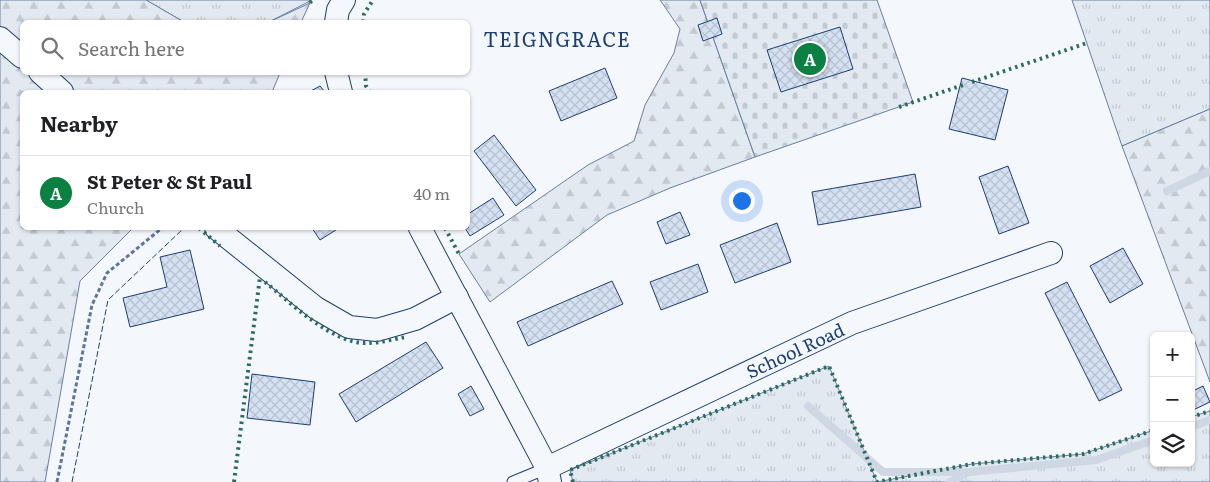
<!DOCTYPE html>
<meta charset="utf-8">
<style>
:root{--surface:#fff;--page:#f6f6f6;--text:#202124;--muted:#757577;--line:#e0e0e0;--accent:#0b8043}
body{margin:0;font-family:Literata,serif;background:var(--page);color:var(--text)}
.controls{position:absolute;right:15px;bottom:15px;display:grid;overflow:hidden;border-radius:8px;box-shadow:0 1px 4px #0004}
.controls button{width:45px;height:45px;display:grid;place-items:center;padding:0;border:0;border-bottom:1px solid var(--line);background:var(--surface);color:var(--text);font:25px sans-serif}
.you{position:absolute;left:741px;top:200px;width:18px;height:18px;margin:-12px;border:4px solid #fff;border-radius:50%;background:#1a73e8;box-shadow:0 0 0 8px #1a73e833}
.badge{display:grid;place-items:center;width:32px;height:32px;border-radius:50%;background:var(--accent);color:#fff;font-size:16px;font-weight:700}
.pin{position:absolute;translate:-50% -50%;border:2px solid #fff;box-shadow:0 1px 5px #0006}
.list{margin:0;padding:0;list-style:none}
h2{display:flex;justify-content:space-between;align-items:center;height:65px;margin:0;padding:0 20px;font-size:21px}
h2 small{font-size:16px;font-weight:400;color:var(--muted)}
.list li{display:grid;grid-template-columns:32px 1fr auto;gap:15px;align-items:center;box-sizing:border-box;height:75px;padding:0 20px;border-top:1px solid var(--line)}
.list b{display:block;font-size:19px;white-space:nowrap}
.list p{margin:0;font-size:16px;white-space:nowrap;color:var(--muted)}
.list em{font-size:16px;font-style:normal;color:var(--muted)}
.icon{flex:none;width:28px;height:28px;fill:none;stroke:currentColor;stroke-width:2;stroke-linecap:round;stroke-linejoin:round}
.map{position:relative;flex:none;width:1210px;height:482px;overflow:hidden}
.search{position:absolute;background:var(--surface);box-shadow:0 1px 4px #0004;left:20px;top:20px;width:450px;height:55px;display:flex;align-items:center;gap:12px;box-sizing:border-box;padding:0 18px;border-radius:8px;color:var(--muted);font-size:19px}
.panel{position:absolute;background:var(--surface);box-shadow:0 1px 4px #0004;left:20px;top:90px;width:450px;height:140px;border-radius:8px}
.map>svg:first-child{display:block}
.grass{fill:url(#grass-tufts);stroke:#687fa3}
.forest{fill:url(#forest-firs);stroke:#687fa3}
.cemetery{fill:url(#cemetery-stones);stroke:#687fa3}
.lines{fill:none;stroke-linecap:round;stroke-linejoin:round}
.stream{stroke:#cfd7e4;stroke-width:8}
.building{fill:url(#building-cross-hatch);stroke:#1d3f73}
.lane-casing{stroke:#1d3f73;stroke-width:13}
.street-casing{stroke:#1d3f73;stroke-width:24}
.path{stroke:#5e769c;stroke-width:3;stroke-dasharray:4 2.5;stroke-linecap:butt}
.lane{stroke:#f4f7fb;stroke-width:11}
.street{stroke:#f4f7fb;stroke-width:22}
.hedge{stroke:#2c6c60;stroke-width:4;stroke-dasharray:2.5 4;stroke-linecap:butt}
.fence{stroke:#1d3f73;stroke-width:1;stroke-dasharray:6 2.5;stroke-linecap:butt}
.labels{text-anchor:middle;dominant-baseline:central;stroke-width:4;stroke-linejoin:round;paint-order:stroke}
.street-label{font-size:18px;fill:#1d3f73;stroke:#f4f7fb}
.quarter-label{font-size:20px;letter-spacing:1px;fill:#1d3f73;stroke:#f4f7fb}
</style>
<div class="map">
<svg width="1210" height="482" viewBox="0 0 1210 482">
<defs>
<pattern id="grass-tufts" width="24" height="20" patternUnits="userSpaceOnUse" patternTransform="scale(1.25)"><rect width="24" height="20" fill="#e3e9f0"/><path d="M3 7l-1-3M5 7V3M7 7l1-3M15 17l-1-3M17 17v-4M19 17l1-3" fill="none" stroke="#c2c9d1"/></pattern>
<pattern id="forest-firs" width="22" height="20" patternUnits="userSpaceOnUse" patternTransform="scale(1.25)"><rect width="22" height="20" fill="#e3e9f0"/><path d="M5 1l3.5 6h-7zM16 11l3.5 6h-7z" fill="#c2c9d1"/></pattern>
<pattern id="cemetery-stones" width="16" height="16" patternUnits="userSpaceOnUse" patternTransform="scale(1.25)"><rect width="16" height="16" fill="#e3e9f0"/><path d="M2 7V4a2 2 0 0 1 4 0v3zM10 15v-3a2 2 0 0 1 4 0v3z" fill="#c2c9d1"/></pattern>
<pattern id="building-cross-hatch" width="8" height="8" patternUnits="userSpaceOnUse" patternTransform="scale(1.25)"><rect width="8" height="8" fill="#d5e0f0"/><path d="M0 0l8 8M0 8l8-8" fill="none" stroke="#b6c1d1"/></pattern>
</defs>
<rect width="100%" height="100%" fill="#f4f7fb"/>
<g class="grass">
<polygon points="146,0 312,0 269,22 184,22"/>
<polygon points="1072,0 1210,0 1210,109 1122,146"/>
<polygon points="829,366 877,482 972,464 1083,454 1154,430 1154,463 1191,463 1191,417 1210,411 1210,482 573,482 570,470"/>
</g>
<g class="forest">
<polygon points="0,0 146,0 184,22 22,22 22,72 280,73 272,92 22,92 22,228 133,228 80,281 45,482 0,482"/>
<polygon points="660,0 700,0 755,157 670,188 607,215 490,302 459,254 588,165 634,141 645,105 674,53 680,29"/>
<polygon points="310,3 301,22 269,22"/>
<polygon points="1210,109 1210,382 1122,146"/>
</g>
<polygon class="cemetery" points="700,0 877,0 913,102 755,157"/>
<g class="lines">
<g class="stream">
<polyline points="1167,191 1210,171"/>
<polyline points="808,406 883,472 966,472"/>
<polyline points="1191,427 1210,420"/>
<polyline points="950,482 969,472 1096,460 1154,440"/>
</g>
</g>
<g class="building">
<polygon points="717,18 722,34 703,41 698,25"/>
<polygon points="840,27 853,69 781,92 767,50"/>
<polygon points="605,68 617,98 561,121 549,91"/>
<polygon points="962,78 1008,90 995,140 949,129"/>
<polygon points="320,86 325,92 309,92"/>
<polygon points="494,135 536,190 516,206 474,151"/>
<polygon points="1008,166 1029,223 999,234 979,177"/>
<polygon points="915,174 921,207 818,225 812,192"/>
<polygon points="493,198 504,215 470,236 465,228 468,228 468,214"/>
<polygon points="680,212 690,235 666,244 657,222"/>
<polygon points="777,223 791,262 735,283 720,245"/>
<polygon points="312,228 339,228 320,240"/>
<polygon points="1123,248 1143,284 1110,303 1090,266"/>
<polygon points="190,250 204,309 130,327 123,298 167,287 160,257"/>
<polygon points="698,264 708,292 661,310 650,282"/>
<polygon points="612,281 623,304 528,346 517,322"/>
<polygon points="1067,282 1122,390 1099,401 1045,293"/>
<polygon points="426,342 443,368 356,422 339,394"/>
<polygon points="252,374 315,382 310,425 247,418"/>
<polygon points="471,386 484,409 470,416 458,394"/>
<polygon points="1203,386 1210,402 1191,411 1191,392"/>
</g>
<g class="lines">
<defs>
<polyline id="lane" points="513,482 547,468"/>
<g id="street">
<polyline points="336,22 338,10 344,0"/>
<polyline points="0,38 22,57"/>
<polyline points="40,72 62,92"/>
<polyline points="336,72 341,92"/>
<polyline points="216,228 316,308 349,327 377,330 415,319 457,297"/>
<polyline points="420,228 547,468 550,482"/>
<polyline points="547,468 852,323 1051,253"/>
</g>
</defs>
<use href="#lane" class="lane-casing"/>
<use href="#street" class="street-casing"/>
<polyline class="path" points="57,482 92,305 107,273 162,228"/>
<use href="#lane" class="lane"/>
<use href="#street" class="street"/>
<g class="hedge">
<polyline points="310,3 312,0"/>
<polyline points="363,22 364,14 373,0"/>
<polyline points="365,72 366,86 370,92"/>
<polyline points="972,82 1087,43"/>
<polyline points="899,107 963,85"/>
<polyline points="199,228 220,246"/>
<polyline points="445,228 459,254"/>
<path d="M265,282C290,302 333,345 368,343C380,343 394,339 406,337"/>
<polyline points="1191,417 1210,411"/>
<polyline points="234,482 260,277"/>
<polyline points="573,482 570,470 829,366 877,482 972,464 1083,454 1154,430"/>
</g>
<polyline class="fence" points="72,482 108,300 184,228"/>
</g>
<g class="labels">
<g class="street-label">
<text transform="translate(795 350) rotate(-25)">School Road</text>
</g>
<g class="quarter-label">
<text x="557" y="38">TEIGNGRACE</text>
</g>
</g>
</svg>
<div class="controls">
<button>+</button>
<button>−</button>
<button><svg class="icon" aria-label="layers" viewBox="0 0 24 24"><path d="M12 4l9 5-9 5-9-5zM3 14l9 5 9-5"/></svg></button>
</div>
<div class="you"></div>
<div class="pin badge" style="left:810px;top:59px">A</div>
<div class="search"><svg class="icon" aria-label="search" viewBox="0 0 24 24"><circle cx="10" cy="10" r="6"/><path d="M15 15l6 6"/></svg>Search here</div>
<section class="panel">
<h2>Nearby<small></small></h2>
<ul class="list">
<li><span class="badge">A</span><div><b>St Peter &amp; St Paul</b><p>Church</p></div><em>40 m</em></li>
</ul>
</section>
</div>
